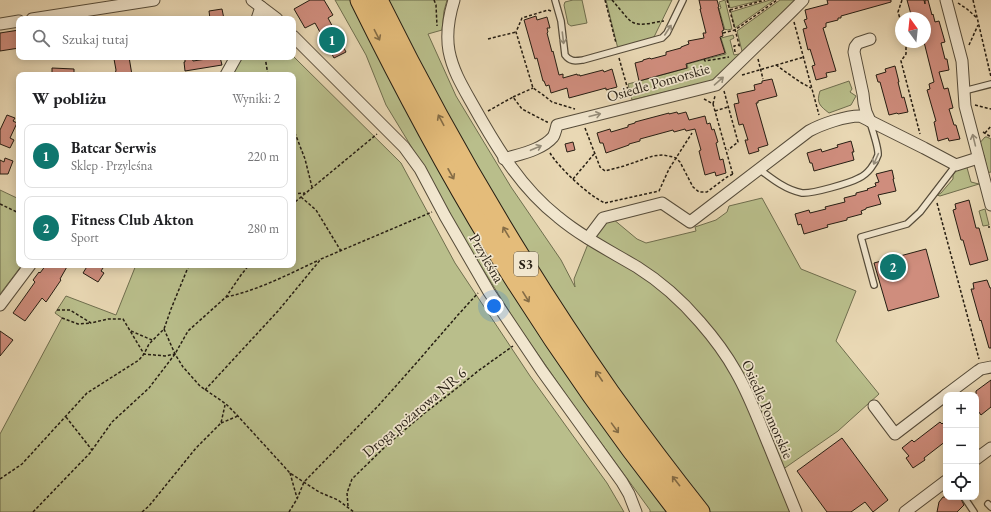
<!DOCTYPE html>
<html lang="pl">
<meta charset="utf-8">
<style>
:root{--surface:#fff;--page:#f6f6f6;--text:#202124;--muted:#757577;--line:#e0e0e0;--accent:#0f766e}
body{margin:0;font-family:"EB Garamond",serif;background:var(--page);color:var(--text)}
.controls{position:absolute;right:12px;bottom:12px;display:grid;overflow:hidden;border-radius:8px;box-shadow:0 2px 10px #0003}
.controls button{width:36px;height:36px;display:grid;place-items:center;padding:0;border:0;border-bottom:1px solid var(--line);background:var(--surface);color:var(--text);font:20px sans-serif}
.compass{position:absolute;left:895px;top:12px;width:36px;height:36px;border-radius:50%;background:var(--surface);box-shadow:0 2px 10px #0003;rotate:345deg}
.you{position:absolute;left:494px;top:306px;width:14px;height:14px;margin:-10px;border:3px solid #fff;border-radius:50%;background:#1a73e8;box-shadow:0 0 0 6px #1a73e833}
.badge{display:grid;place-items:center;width:26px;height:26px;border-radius:50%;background:var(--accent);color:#fff;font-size:13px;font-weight:700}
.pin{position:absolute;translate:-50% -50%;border:2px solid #fff;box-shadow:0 1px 4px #0006}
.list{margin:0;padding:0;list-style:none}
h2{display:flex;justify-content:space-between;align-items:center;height:52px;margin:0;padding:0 16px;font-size:17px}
h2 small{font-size:13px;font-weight:400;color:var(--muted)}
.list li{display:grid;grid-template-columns:26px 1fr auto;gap:12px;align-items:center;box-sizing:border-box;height:64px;margin:0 8px 8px;padding:0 8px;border:1px solid var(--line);border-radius:8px}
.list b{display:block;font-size:15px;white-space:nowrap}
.list p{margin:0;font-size:13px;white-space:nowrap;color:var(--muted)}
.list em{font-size:13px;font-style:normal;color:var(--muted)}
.icon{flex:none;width:22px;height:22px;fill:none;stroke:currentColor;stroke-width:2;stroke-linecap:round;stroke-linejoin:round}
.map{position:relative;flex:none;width:991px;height:512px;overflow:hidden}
.search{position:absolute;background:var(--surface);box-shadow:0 2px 10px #0003;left:16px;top:16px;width:280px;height:44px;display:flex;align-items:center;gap:10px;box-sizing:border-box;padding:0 14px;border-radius:8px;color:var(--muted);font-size:15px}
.panel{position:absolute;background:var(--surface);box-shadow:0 2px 10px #0003;left:16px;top:72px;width:280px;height:196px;border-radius:8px}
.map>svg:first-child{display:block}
.green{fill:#b9be8b;stroke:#6f6e4e}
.building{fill:#cf8d7d;stroke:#251d12}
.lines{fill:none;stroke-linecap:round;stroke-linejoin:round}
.service-casing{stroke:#564c3a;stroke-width:8}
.minor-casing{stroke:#564c3a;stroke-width:13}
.motorway-casing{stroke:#251d12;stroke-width:21}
.path{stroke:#251d12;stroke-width:1.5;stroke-dasharray:3 2;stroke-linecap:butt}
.service{stroke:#f1e6ce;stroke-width:5.5}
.minor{stroke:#f1e6ce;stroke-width:11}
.motorway{stroke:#e4bc7a;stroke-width:19}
.oneway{stroke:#958c79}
.oneway2{stroke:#846c46}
.labels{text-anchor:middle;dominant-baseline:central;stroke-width:3.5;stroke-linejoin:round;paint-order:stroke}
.shield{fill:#f1e6ce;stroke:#62594a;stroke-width:1}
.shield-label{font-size:14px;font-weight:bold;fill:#251d12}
.street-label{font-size:15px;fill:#251d12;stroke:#f1e6ce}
</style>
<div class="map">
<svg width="991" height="512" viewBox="0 0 991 512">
<rect width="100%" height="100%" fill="#e9d8b4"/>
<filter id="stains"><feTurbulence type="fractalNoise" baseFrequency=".005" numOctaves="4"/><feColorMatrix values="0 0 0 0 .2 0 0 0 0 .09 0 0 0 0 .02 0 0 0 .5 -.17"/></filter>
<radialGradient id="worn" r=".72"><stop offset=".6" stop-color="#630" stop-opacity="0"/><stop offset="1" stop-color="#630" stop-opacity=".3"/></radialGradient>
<g class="green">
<polygon points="335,0 447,0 444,11 442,30 428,34 456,96 511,187 561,260 575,287 574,279 590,239 603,225 613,219 637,239 646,243 696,231 695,227 716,220 727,212 729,206 762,198 801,269 856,291 836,341 879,394 838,431 779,472 796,512 650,512 650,510 567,396 517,324 448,213 417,156 386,105 366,55"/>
<polygon points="573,0 582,0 587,23 571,26 568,24 564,5 565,2"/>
<polygon points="606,0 672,0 654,37 618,49"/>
<polygon points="725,0 732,29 727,30 726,29 725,30 719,9 721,8 719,2"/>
<polygon points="728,0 761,0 730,8"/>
<polygon points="770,0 774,0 735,28 731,12"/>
<polygon points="780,0 800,0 743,55 737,31"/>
<polygon points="733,35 734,38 730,40 734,55 739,54 739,57 719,79 632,100 628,84 688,68 687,64 726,54 721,38"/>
<polygon points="293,56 401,163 455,263 530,376 607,483 624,512 0,512 0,434 62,318 55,313 66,296 116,315 136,265 293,265 293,75 231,75 241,57 293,57"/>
<path d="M849,81L852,89L850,92L856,96L851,105L829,113C820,106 816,103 820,91Z"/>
<polygon points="985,137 987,137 991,139 991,172 986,173 987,169 984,155 980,153 978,145"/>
<polygon points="966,164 971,182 979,184 940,196 937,195 941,193 953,179 953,175 955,172"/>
<polygon points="0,190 19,199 19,265 22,265 0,294"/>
<polygon points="985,209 989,225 983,226 979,211"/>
</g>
<g class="building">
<polygon points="310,0 324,0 333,15 328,18 346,52 334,58 315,23 305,28 294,9"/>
<polygon points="699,0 717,0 719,7 718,7 724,30 722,31 723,36 720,37 725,53 686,64 687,68 639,81 635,63 643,61 643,60 650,58 651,59 666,55 666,52 681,48 681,47 689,44 688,41 704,38 703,33 706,33 700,9 701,9"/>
<polygon points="827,0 891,0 891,2 841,16 841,18 838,18 838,20 826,23 826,27 823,28 836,71 826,73 827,77 816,80 812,66 815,65 810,49 808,50 803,29 807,28 804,20 807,19 805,10 828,4"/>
<polygon points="907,0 924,0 925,4 925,0 928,0 932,15 933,14 935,22 939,21 945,42 941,43 945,59 947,59 949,70 939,72 944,89 948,88 953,108 949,109 954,125 956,125 960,139 949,141 948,138 938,141 934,122 936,121 927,90 930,89 929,84 934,82 924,42 925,42 925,18 912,18"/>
<polygon points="222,9 224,19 210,19 209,11"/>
<polygon points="536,16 537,20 547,17 550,28 547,28 548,32 547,33 552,52 553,51 559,75 563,74 563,78 577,74 577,75 580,75 580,76 603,70 604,72 612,69 617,87 606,90 606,88 569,98 567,88 551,93 549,85 546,86 544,81 543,81 537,58 535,59 524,20"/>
<polygon points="19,30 19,48 0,51 0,33"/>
<polygon points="129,57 132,75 115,75 116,70 114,59"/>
<polygon points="220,57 222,65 185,71 184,62 185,62 185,59 192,58 193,61"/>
<polygon points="895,66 899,82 898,82 902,98 904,97 908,112 898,114 897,113 889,115 880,82 878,82 876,75 886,72 885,69"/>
<polygon points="52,68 74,69 74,75 52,75"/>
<polygon points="772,79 777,96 758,101 758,103 756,103 768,145 758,148 759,151 749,154 745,140 748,140 743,124 739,125 734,104 739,103 737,94 755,90 754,85 762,83 762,81"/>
<polygon points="677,112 678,114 686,112 689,120 705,116 707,124 710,123 712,130 714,129 718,142 716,143 720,160 723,159 726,173 716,176 715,172 705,175 699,151 701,150 695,129 686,131 685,129 674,132 673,130 640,139 640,141 629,144 629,145 606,153 603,143 600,143 597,133 610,129 611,132 628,127 628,125 635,123 635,122 669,113 669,114"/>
<polygon points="7,115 15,118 13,121 17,123 10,138 14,140 10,148 0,144 0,130"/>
<polygon points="851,141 854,152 852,152 854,160 814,171 812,163 810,163 807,153 821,149 822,152 838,147 837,145"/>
<polygon points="573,142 575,150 567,152 565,144"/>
<polygon points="5,158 13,161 8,174 0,174 0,160 4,162"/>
<polygon points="892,170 894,179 893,179 896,191 878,195 881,204 866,208 866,209 861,211 862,214 847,218 847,220 827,225 828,227 804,234 801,224 798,225 795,214 809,210 810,213 826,209 825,207 845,202 844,198 856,195 856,193 868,190 867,189 876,186 875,183 879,182 876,174"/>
<polygon points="969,200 976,228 979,228 988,260 970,265 963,240 961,240 953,210 956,209 955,204"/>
<polygon points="926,249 939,297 888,311 874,263"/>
<polygon points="46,265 68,265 60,279 61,280 46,302 42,298 25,321 13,313 35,282 33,280 39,272 40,273"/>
<polygon points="88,265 105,265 101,271 104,273 98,282 83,273"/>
<polygon points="987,280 990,288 991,288 991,348 989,348 981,320 980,321 971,289 974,289 973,283"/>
<polygon points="0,331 13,340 0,356"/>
<polygon points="991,380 991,407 981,415 976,408 976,391"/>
<polygon points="946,420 946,441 924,458 925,460 913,468 906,458 909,456 902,448 912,440 914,442 940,422 942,424"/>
<polygon points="842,438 888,500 873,512 865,502 851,512 827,512 797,471"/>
<polygon points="943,497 960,497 964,505 957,512 937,512 939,502"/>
</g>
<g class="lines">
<defs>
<g id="service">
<path d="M555,0L561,21L565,55C570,62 575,61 583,60L662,38L667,33L683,0"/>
<polyline points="964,91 991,84"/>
<path d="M759,169C772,179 786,190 802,193C812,194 850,183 859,178C868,174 875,164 878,155C879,149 872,129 870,122"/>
<polyline points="874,285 861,237 907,224 920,212 956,165"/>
<polyline points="964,497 974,512"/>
<polyline points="988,504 991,507"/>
</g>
<g id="minor">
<polyline points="252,0 277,19"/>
<path d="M454,0C449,16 446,34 449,51C453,72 464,89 474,107C497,148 521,188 558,217C582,237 610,251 637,267C661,282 682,301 700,322C714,338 726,354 736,372C747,391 755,411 763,431C774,458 785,485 796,512"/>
<polyline points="946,0 962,61 965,106 991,205"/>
<polyline points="32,19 154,0"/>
<polyline points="257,19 261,7"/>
<polyline points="0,24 19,21"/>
<polyline points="293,36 404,147 420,169 445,216 489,292 542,371 622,482 629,494 636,512"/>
<polyline points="870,39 858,43 855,47 854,52 863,94 864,103 866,112 870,121"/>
<polyline points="226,75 236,57"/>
<path d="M504,159C520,154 542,150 553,137C555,134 556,129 557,125L716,85L791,12L803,0"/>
<path d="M588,238L603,218L662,203L690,222L809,131C822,124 845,116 860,116L924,148L956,165L978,158"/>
<polyline points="0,305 30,265"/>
<polyline points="946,395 978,371 981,369 991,367"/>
<polyline points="874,406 895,434 946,395"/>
<polyline points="976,459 991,448"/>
<polyline points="905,512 946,481"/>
</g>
<g id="motorway">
<path d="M360,0C401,83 445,166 493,245C550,338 612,427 679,512"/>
<path d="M378,0C445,136 523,268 610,393C639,433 669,473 700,512"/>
</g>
</defs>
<use href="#service" class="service-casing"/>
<use href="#minor" class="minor-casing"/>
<use href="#motorway" class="motorway-casing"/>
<g class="path">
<polyline points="434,0 436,5 437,26"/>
<polyline points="605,0 616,43"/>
<path d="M612,0C616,4 628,20 632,22C641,27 654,22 664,21"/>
<polyline points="727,0 740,48"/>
<polyline points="973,0 991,77"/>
<polyline points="958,3 967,9 977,18"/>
<polyline points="730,10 765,0"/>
<polyline points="551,11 548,10 522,18 516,32 533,88 542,94 552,102 575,109"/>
<polyline points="794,22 819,115"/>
<polyline points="901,22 898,12 902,0"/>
<polyline points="723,33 735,30 777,0"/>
<polyline points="488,39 516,32"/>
<polyline points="906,42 906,54 901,61 920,134"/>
<polyline points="969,45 978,25"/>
<polyline points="735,52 734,46 739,45"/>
<polyline points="265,57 268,75"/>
<polyline points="619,58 630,97"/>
<polyline points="704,59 705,61 729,57"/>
<polyline points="758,59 763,79"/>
<polyline points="776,65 800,82 811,88"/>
<polyline points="742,75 804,57"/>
<polyline points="724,91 738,142 728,150"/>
<polyline points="513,97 533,88"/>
<polyline points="704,99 713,104 733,175"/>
<polyline points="713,104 715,96"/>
<polyline points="975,105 991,109"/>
<polyline points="488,111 513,97 522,109 547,122 548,122"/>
<polyline points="715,111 728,107"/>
<polyline points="293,128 305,159 312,187"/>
<polyline points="585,128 600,167 605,171 624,166 653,156 663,155 673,157 676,158 680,162 693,187 699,192 707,192 727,177 733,174"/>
<polyline points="983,132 991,137"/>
<polyline points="985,133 991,126"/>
<path d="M550,153C559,168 589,196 605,203L659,191L669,169L692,133"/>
<polyline points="573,179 594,154"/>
<polyline points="293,194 305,193"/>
<polyline points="301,197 316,210 341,251"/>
<polyline points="937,203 979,359"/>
<polyline points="0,204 19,213"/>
<polyline points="293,206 295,202 377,134"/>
<polyline points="988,227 990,227"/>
<path d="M226,297C259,290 289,274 319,260"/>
<polyline points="57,310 70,310 91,323 108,319 123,319 144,354 165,356 175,354"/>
<polyline points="62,318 78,324 91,323"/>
<polyline points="164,329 175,354 183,367 200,386 226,404 236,414 290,473 319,492 338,500 354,512"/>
<polyline points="131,331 152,340"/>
<polyline points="205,390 278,311 321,259 432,212"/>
<polyline points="66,417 92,450"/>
<polyline points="221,423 238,416"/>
<polyline points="290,473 297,498"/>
<polyline points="0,479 22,464 87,393 139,360 144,354 149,344 164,329 171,309 189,265"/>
<polyline points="348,506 347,493 352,479 389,443 426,412 461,385 478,371 513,346"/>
<polyline points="33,512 90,453 112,422 149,388 175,354 188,331 226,297 241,275 249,265"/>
<polyline points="142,512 149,506 196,448 221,423 225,405"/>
<polyline points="289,512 297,499 304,482 379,405 418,361 457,316 478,293"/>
</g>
<use href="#service" class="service"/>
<use href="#minor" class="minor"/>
<use href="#motorway" class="motorway"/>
</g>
<defs><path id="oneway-shaft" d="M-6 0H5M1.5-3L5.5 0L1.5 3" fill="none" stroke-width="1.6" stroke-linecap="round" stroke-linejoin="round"/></defs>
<g class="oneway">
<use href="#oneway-shaft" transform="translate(668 30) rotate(-57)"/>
<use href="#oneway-shaft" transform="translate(563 38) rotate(83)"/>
<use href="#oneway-shaft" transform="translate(719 81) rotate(-41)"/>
<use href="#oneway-shaft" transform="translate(595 115) rotate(-14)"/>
<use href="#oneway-shaft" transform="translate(974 140) rotate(-104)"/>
<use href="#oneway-shaft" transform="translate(536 148) rotate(-23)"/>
<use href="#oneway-shaft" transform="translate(876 159) rotate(114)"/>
</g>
<g class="oneway2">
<use href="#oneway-shaft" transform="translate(377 35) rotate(63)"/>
<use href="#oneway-shaft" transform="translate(441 120) rotate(-118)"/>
<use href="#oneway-shaft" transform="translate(451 174) rotate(61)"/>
<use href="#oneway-shaft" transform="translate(506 232) rotate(-121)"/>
<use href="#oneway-shaft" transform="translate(526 297) rotate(58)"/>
<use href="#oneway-shaft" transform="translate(599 376) rotate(-124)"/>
<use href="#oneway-shaft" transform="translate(615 428) rotate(54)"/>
<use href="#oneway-shaft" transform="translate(676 481) rotate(-128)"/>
</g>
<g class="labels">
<rect class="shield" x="514" y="252" width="24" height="24" rx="3"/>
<g class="shield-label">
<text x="526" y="264">S3</text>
</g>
<g class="street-label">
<text transform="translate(658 82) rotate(-16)">Osiedle Pomorskie</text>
<text transform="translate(487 258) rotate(60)">Przyleśna</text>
<text transform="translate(768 409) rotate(66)">Osiedle Pomorskie</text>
<text transform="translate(414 412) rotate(-40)">Droga pożarowa NR 6</text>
</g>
</g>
<rect width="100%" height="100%" filter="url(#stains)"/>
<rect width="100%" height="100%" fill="url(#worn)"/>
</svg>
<div class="controls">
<button>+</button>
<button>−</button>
<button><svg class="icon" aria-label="locate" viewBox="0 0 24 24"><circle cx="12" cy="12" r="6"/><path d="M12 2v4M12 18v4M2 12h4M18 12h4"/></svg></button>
</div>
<svg class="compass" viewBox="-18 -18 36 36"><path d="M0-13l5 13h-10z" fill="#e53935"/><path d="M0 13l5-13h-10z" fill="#757577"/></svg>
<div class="you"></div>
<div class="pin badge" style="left:332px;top:40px">1</div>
<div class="pin badge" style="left:893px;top:267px">2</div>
<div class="search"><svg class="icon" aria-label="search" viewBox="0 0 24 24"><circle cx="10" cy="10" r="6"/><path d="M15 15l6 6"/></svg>Szukaj tutaj</div>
<section class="panel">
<h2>W pobliżu<small>Wyniki: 2</small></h2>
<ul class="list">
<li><span class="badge">1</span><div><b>Batcar Serwis</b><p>Sklep · Przyleśna</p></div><em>220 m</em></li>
<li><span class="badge">2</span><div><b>Fitness Club Akton</b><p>Sport</p></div><em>280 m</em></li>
</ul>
</section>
</div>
